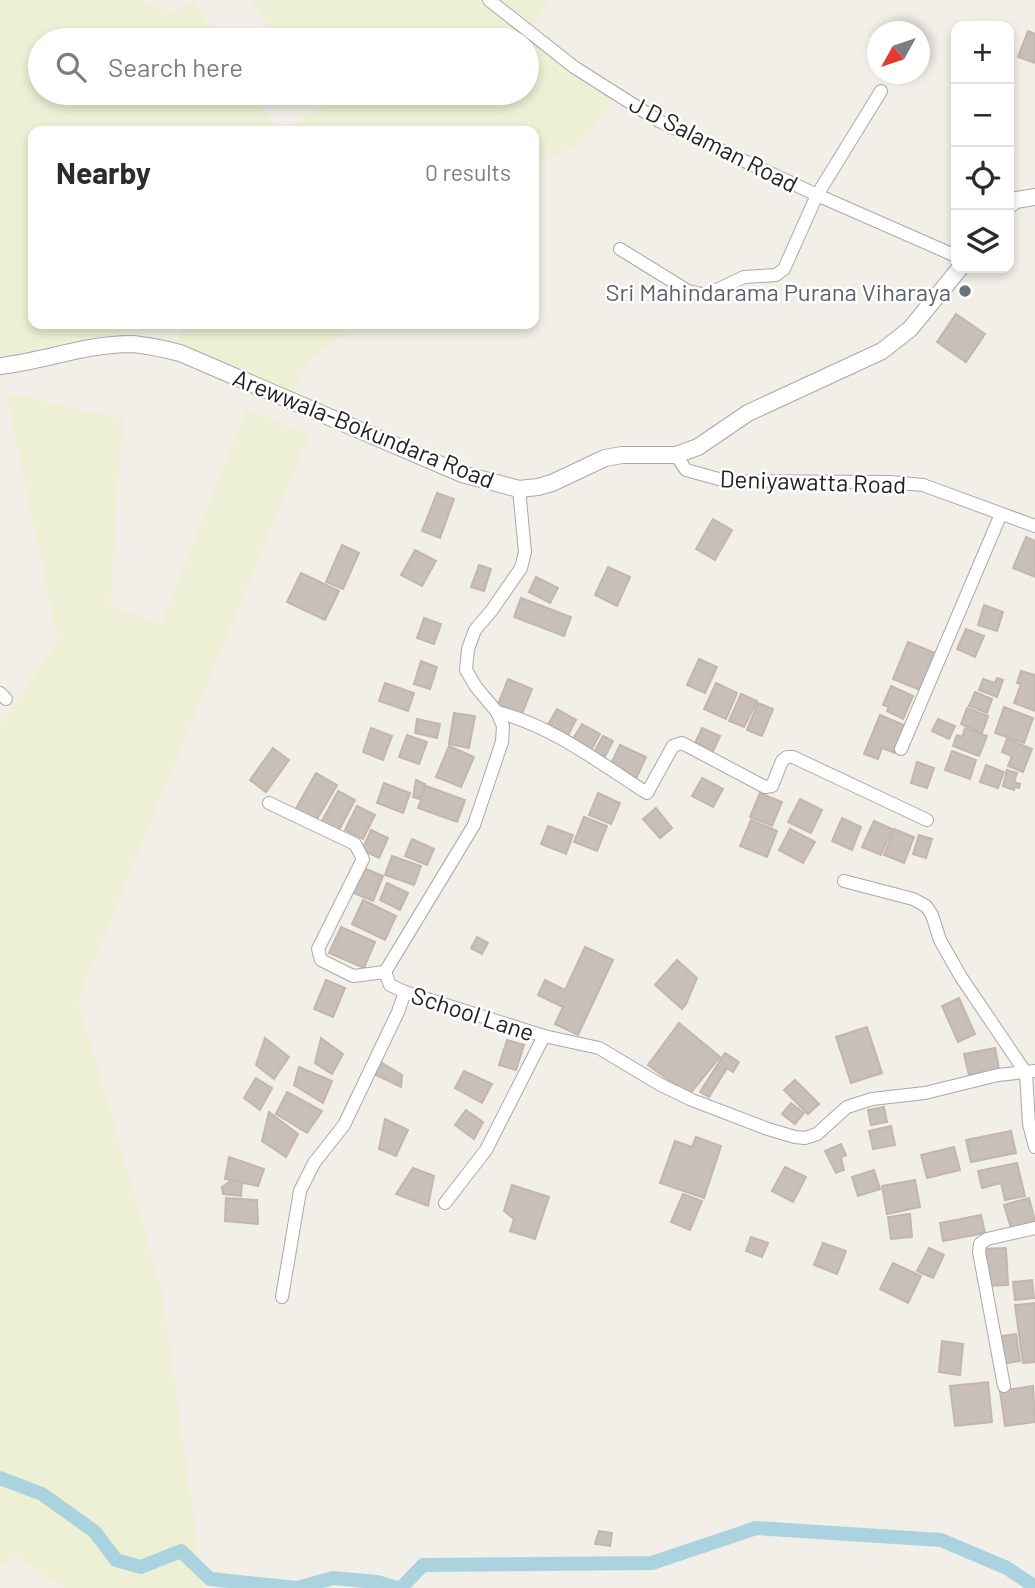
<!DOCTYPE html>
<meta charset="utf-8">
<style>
:root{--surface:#fff;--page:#f2f2f3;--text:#2b2b33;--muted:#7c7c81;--line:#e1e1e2}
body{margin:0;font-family:Barlow,sans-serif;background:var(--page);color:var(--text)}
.controls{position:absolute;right:21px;top:21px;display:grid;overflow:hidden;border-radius:14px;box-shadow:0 4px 10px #0003}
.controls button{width:63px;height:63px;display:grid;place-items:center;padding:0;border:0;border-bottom:2px solid var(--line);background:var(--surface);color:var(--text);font:35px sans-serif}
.compass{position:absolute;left:867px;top:21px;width:63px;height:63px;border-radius:50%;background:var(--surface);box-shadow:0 4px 10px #0003;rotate:230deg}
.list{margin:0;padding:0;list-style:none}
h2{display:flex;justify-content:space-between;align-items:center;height:91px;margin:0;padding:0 28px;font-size:30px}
h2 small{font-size:23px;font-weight:400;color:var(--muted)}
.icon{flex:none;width:38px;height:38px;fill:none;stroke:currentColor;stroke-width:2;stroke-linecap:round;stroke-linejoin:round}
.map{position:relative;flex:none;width:1035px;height:1588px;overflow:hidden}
.search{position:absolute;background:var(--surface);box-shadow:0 4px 10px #0003;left:28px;top:28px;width:511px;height:77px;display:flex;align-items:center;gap:18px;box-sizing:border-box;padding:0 24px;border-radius:38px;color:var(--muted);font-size:26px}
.panel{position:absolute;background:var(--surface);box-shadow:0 4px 10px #0003;left:28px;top:126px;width:511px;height:203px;border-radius:14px}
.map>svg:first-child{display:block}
.farmland{fill:#eef0d5}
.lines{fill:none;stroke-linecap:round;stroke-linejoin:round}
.canal{stroke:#aad3df;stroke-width:14}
.building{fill:#c7bfb8;stroke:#c4b6ab;stroke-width:2}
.minor-casing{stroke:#a9a9a9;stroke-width:14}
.tertiary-casing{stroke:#a9a9a9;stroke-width:18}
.minor{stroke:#fff;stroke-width:12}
.tertiary{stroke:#fff;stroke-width:16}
.worship-dot{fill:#6b7280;stroke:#fff;stroke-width:2.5}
.labels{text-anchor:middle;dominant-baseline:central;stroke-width:5;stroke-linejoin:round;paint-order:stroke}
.street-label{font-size:24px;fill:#222;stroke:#fff}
.worship-label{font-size:24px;fill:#5b616d;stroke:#fff;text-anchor:end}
</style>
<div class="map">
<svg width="1035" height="1588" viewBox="0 0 1035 1588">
<rect width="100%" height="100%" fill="#f2efe9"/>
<g class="farmland">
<polygon points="0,0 143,0 150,6 174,12 192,0 218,40 40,40 40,93 253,93 279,131 33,131 33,324 129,324 128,338 0,360"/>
<polygon points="255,0 549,0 529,34 618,91 587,139 534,166 534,131 287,131 327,101 321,93 527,93 527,40 281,40 252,3"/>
<polygon points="184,324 355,324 347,334 310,359 290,398 173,350"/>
<polygon points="6,393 123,419 110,606 161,624 247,408 309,436 78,1000 162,1290 204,1588 65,1588 16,1557 0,1567 0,725 58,641"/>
</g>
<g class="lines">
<g class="canal">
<polyline points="0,1478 42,1494 95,1532 116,1560 141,1567 181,1551 210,1579 297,1588 333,1578 377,1582 397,1588"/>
<polyline points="401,1588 423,1565 652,1563 756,1528 941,1540 1007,1568 1035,1587"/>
</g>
</g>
<g class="building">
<polygon points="1028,31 1035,34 1035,63 1018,57"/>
<polygon points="956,314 985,334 966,362 937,342"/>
<polygon points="437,493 454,499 440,538 422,531"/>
<polygon points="713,519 732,530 715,560 696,549"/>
<polygon points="1026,537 1035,541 1035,577 1013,568"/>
<polygon points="342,545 359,553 343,589 326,582"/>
<polygon points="415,550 436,561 422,586 401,575"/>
<polygon points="479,565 491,569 484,591 471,587"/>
<polygon points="608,567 630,577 617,606 595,595"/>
<polygon points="301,573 339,591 325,620 287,602"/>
<polygon points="536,577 558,588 550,603 529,592"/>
<polygon points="521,598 571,617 564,636 514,617"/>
<polygon points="984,605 1003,612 997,631 978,625"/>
<polygon points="424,618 441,624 434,644 417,638"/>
<polygon points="966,629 984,636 975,657 957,649"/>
<polygon points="908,642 935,653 920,690 893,679"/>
<polygon points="699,659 717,667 705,693 687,685"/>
<polygon points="421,661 437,667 430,689 414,684"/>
<polygon points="1021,671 1035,675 1035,711 1014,703 1021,684 1017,683"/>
<polygon points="997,678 1003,680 997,697 979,690 983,679 995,683"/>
<polygon points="508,679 532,689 521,716 497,707"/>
<polygon points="385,683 414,693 408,711 379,701"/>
<polygon points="716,683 737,693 726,719 704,709"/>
<polygon points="891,686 913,696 903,719 887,711 889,707 883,705"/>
<polygon points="975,692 992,699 987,713 969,706"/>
<polygon points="741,694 757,701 744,727 729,721"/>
<polygon points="758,703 773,709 762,736 747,730"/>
<polygon points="1004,707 1033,718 1024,743 995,733"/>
<polygon points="967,708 988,716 982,733 961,724"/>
<polygon points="557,709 576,720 566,739 546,728"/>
<polygon points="454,713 475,716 469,748 449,744"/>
<polygon points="880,715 906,726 895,753 882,748 878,759 864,754"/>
<polygon points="417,719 440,724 437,738 415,733"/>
<polygon points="938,719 955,726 949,739 932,731"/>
<polygon points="582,724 600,734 591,750 573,739"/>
<polygon points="371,728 392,736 383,760 363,752"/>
<polygon points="702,728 720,736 709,760 691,752"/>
<polygon points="965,728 987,736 979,756 953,746 957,735 962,737"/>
<polygon points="407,735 427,742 419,764 399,757"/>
<polygon points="603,736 613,741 604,758 594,752"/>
<polygon points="1007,739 1032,749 1023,772 1008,766 1012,756 1002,752"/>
<polygon points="620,745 646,757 635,781 609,768"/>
<polygon points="449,746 474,757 461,787 436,777"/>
<polygon points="273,748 289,760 266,792 250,780"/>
<polygon points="952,751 976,760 970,779 945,770"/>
<polygon points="917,762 934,768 927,788 911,783"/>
<polygon points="986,765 1004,772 998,788 980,782"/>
<polygon points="1007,770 1017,773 1014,782 1020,784 1019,788 1015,787 1014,790 1003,786"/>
<polygon points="316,773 337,785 314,824 294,812"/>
<polygon points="702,778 723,789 713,807 692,796"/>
<polygon points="416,780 425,784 419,799 413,797"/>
<polygon points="384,783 410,793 403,813 377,803"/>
<polygon points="426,786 465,800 457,822 418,808"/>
<polygon points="338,791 355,800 338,832 321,823"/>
<polygon points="598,793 620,803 611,824 589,815"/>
<polygon points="760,793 782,802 772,826 750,817"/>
<polygon points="800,799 822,810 811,833 788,822"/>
<polygon points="357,806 375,815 363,839 345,830"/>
<polygon points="656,808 672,828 660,838 643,819"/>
<polygon points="584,817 607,826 597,851 574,842"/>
<polygon points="842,818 861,827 852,850 832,841"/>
<polygon points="751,820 777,831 767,857 740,846"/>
<polygon points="874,821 892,829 881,855 862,847"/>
<polygon points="548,826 573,835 566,854 541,844"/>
<polygon points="790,829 815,842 803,863 779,850"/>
<polygon points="894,829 914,837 904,863 884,855"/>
<polygon points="371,830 388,838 379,858 362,850"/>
<polygon points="919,835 932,839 926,858 913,854"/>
<polygon points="412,839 434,849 427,865 405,856"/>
<polygon points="392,856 421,866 414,885 385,875"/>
<polygon points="361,867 383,876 373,901 351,892"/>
<polygon points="387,883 408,893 400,910 380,900"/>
<polygon points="363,900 396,916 385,940 352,924"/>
<polygon points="341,927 375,942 364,968 329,953"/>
<polygon points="477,937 488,943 482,954 471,948"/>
<polygon points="585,947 613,960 578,1035 555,1024 563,1007 538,995 545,980 565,990"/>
<polygon points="677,960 697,978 686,1004 682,1009 655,985"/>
<polygon points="326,980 345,988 333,1017 314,1009"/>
<polygon points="959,998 975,1034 958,1042 942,1006"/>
<polygon points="679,1023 720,1057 689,1095 648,1065"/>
<polygon points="867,1027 882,1073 851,1083 836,1037"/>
<polygon points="265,1038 289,1057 274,1079 256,1065"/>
<polygon points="321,1038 343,1054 332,1074 315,1063"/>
<polygon points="507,1040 524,1045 516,1070 499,1065"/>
<polygon points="995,1048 999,1069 969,1075 964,1054"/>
<polygon points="725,1053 739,1062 733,1072 727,1068 709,1097 700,1092"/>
<polygon points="379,1061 402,1075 401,1087 376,1075"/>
<polygon points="299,1067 332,1081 323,1103 294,1085"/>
<polygon points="464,1071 492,1084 482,1103 455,1088"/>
<polygon points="256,1078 272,1088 260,1110 244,1098"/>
<polygon points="795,1080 819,1104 808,1114 784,1090"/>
<polygon points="287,1092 322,1111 307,1133 276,1114"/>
<polygon points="791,1103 804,1113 795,1124 782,1114"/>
<polygon points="884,1107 887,1122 871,1125 868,1110"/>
<polygon points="466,1110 483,1122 474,1139 455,1125"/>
<polygon points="269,1112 298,1134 286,1157 262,1141"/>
<polygon points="385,1119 408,1130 396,1156 379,1149"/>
<polygon points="891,1126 895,1145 873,1149 869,1131"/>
<polygon points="1011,1131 1016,1153 971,1162 966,1140"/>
<polygon points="696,1137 721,1146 704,1198 660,1183 675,1141 692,1147"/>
<polygon points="841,1144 846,1155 841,1158 844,1170 836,1173 825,1151"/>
<polygon points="954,1147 960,1170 927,1178 921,1155"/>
<polygon points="229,1157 264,1169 258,1186 225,1179"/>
<polygon points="1017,1163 1025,1196 1005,1200 1001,1183 982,1188 978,1171"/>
<polygon points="785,1167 806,1177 793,1202 772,1191"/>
<polygon points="413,1168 434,1176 428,1206 396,1194"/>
<polygon points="874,1170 880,1189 858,1196 852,1177"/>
<polygon points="232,1180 242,1182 241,1196 223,1194 222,1187"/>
<polygon points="915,1180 920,1207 887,1214 882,1186"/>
<polygon points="512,1185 549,1197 535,1239 510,1231 514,1219 504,1211"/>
<polygon points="683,1194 702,1201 690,1230 671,1222"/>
<polygon points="226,1198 257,1200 258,1224 225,1221"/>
<polygon points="1029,1198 1035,1221 1011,1228 1004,1205"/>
<polygon points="910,1214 912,1237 891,1239 888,1217"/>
<polygon points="981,1215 985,1233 943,1241 940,1223"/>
<polygon points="751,1237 768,1243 762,1257 746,1251"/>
<polygon points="823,1243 846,1251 837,1274 814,1265"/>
<polygon points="929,1248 944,1255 933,1278 917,1271"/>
<polygon points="1006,1248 1008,1285 983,1286 982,1249"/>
<polygon points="893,1263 921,1276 908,1303 880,1289"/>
<polygon points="1032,1280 1034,1298 1015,1300 1013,1282"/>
<polygon points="1035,1303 1035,1362 1023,1363 1015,1305"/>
<polygon points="1016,1334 1020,1361 1001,1364 996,1337"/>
<polygon points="942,1341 963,1344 960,1375 939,1372"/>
<polygon points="988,1382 992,1422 955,1426 950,1386"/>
<polygon points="1033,1386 1035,1422 1005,1426 1000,1391"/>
<polygon points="599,1531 612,1533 610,1546 595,1544"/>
</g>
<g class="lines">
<defs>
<g id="minor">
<polyline points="489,0 574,67 659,121 817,195 956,256"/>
<polyline points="620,249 688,291 706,295 744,277 776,275 784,269 817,195 881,91"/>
<polyline points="676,455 686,470 726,481 890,482 923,485 1035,526"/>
<polyline points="519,489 525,552 521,568 492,610 475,630 468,649 466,670 476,687 497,712 503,726 502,742 474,825 385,972 390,985 405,992 544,1036 599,1048 661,1085 692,1100 768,1129 795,1137 805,1138 817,1134 847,1107 872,1099 925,1093 998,1075 1035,1071"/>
<polyline points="0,693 6,699"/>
<path d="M497,712C552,726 600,763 647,793L673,746L682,743L765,787L772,786L782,761L787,757H793L927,820"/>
<polyline points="901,749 1001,514"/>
<polyline points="269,803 355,844 363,859 318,949 321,960 353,976 385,972"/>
<polyline points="844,881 913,899 926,906 932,915 940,940 961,977 1026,1073 1029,1124 1035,1147"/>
<polyline points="445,1203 486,1150 544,1036"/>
<polyline points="282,1297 300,1191 314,1163 344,1125 398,1012 405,992"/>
<polyline points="1004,1386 979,1252 980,1244 987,1239 1035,1228"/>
</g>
<g id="tertiary">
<polyline points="1009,205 1016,200 1035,197"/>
<path d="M0,366C44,361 86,344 131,344C148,345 164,349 180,353L462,474L519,489L538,487L552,483L605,458L622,455H676L698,447L748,413L882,351L910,329L960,268"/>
</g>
</defs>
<use href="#minor" class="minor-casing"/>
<use href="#tertiary" class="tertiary-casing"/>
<use href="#minor" class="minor"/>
<use href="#tertiary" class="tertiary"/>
</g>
<circle class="worship-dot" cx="965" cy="291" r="7"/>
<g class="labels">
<g class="street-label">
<text transform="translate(714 143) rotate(27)">J D Salaman Road</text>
<text transform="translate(364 428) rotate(22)">Arewwala-Bokundara Road</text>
<text transform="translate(813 481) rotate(2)">Deniyawatta Road</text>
<text transform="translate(473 1013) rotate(18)">School Lane</text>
</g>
<g class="worship-label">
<text x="951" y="291">Sri Mahindarama Purana Viharaya</text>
</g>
</g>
</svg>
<div class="controls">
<button>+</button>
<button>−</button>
<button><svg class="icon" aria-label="locate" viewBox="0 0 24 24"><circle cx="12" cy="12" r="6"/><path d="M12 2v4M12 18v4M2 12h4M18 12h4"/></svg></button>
<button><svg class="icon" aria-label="layers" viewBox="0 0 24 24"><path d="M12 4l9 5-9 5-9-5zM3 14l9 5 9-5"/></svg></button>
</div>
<svg class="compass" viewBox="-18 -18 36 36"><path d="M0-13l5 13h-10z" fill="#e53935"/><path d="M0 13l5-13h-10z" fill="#7c7c81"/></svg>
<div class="search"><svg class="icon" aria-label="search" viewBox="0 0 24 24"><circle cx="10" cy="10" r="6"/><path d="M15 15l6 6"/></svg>Search here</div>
<section class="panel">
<h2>Nearby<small>0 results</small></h2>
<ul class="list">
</ul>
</section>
</div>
